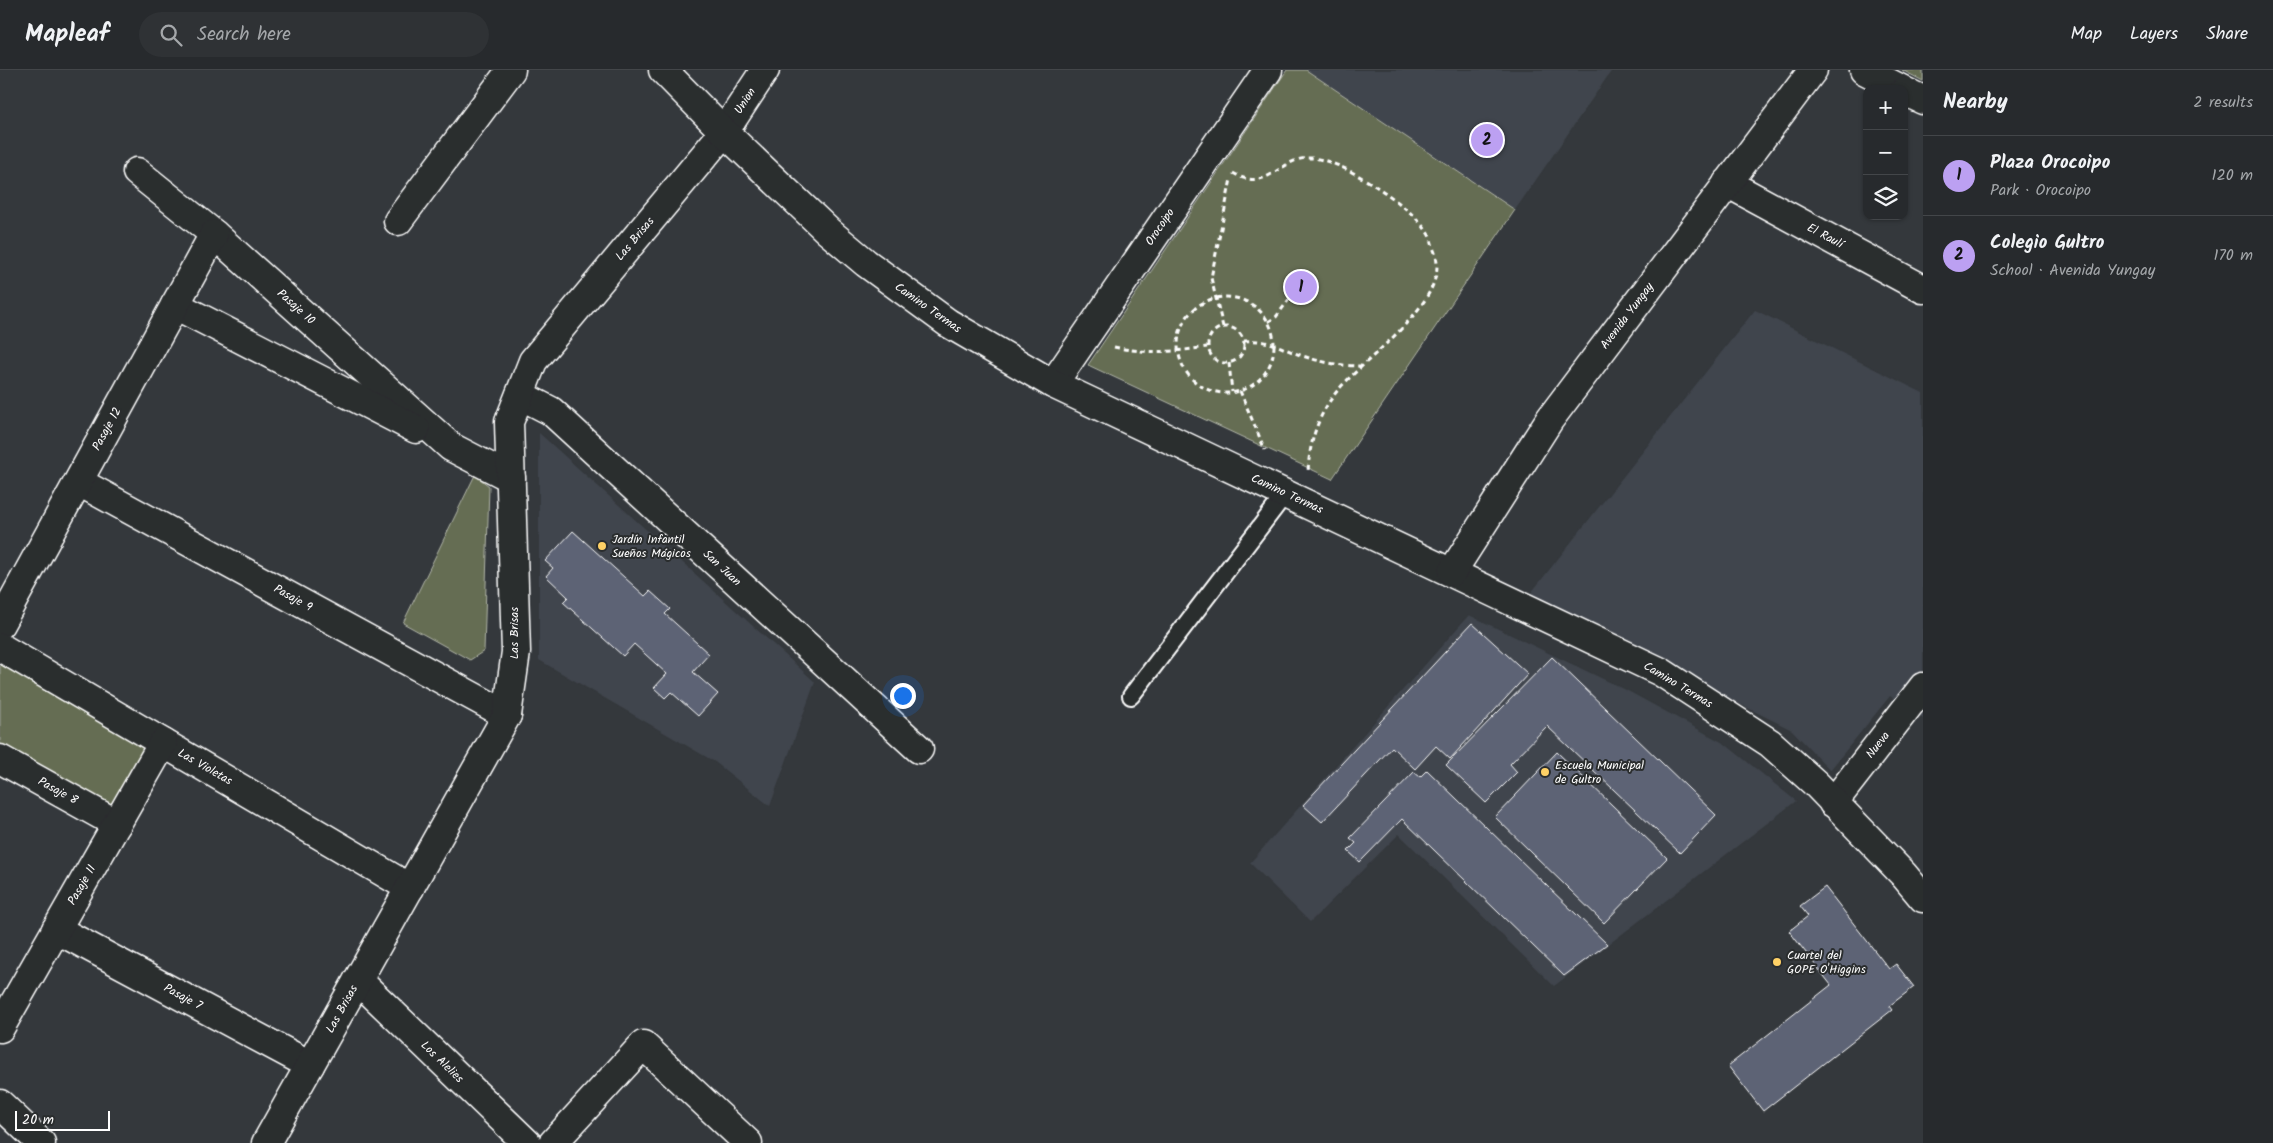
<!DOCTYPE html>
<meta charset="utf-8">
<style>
:root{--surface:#272a2d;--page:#2f3235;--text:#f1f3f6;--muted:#a4a7aa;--line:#434649;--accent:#bca0f2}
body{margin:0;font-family:Kalam,sans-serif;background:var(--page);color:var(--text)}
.controls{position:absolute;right:15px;top:15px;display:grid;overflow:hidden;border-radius:10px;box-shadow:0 1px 4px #0004}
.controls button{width:45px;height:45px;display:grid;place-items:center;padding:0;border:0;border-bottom:1px solid var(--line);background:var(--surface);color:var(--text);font:25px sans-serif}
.scale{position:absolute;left:15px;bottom:12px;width:95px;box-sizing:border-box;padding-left:5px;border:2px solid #fff;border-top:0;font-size:14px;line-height:18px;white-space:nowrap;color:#fff;-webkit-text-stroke:4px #2a2d2e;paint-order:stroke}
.you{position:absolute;left:902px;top:625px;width:18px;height:18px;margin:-12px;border:4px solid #fff;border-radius:50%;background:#1a73e8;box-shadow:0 0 0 8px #1a73e833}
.badge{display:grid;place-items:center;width:32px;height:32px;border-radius:50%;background:var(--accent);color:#111;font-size:16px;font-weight:700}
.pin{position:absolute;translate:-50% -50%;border:2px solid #fff;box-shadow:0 1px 5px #0006}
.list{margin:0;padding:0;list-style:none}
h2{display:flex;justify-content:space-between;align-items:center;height:65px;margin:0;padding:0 20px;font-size:21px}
h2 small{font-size:16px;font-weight:400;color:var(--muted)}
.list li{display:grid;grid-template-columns:32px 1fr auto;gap:15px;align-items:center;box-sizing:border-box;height:80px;padding:0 20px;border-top:1px solid var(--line)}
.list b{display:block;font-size:19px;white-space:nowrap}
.list p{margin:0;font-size:16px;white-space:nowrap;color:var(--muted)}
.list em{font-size:16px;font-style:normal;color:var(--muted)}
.icon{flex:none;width:28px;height:28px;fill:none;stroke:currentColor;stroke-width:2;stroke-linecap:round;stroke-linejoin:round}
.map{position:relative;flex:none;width:1923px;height:1073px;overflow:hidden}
header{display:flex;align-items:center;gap:30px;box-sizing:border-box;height:70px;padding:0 25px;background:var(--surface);border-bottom:1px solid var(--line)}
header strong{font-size:24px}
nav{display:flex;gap:28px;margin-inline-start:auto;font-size:18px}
.search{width:350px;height:45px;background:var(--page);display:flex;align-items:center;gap:12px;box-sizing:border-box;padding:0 18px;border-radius:28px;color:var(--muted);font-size:19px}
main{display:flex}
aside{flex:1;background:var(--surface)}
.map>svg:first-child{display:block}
.built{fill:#40454d}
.green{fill:#656d53;stroke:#b2b6a9}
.building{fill:#5d6375;stroke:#fff}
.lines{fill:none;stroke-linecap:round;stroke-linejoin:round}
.lane-casing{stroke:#fff;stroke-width:20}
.street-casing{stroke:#fff;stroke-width:31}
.secondary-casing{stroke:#fff;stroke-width:31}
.path{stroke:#fff;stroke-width:3;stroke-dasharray:5 4;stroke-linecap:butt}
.lane{stroke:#2a2d2e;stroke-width:16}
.street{stroke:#2a2d2e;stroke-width:28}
.secondary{stroke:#2a2d2e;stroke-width:28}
.poi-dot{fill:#ffd166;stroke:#2a2d2e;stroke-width:2}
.labels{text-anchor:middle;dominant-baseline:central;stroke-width:4;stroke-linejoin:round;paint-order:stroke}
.street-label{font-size:12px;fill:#fff;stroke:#2a2d2e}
.poi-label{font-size:12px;fill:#fff;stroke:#2a2d2e;text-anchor:start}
</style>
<header>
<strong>Mapleaf</strong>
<div class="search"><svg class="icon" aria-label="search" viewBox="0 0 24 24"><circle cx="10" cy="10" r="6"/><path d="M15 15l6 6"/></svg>Search here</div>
<nav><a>Map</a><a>Layers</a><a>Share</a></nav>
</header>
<main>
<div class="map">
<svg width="1923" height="1073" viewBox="0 0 1923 1073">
<rect width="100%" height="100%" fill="#34383c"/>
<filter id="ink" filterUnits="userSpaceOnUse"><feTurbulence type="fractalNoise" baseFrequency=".02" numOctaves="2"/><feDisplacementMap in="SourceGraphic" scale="10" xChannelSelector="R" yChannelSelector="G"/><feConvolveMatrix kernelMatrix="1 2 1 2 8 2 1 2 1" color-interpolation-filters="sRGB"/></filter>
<g filter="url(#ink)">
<g class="built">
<polygon points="1306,0 1612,0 1515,140"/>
<polygon points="1755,240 1923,323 1923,648 1890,626 1830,700 1792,660 1527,528"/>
<polygon points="539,363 815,612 770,736 715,692 539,590"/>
<polygon points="1469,545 1626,620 1725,674 1796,731 1554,916 1399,764 1310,852 1250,793"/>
</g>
<g class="green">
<polygon points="1287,0 1306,0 1515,140 1332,409 1088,295"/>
<polygon points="1902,0 1923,0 1923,11"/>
<polygon points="475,405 489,416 484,581 470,590 403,553"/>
<polygon points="0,577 163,673 117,754 0,689"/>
</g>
<g class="building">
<polygon points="573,461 645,526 650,521 670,539 665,544 709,584 693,602 718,624 698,646 671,622 665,628 654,618 667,604 634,574 623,586 563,532 568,527 546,506 553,498 545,491"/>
<polygon points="1472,553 1528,604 1450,689 1436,676 1415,699 1392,677 1322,752 1303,735"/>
<polygon points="1552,587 1716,745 1680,783 1547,656 1510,694 1517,702 1486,733 1446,695"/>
<polygon points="1557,682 1667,788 1604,853 1495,747"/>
<polygon points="1427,700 1607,874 1564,906 1402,749 1360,792 1348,781 1356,773 1350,768 1414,702 1420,707"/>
<polygon points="1825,817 1889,899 1896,894 1914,917 1889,936 1892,940 1763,1041 1728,996 1831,915 1789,861 1808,846 1800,836"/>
</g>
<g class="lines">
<defs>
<polyline id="lane" points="1131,626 1286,423"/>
<g id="street">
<polyline points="1864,0 1901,19"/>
<polyline points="1904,21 1923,30"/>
<polyline points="137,102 214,164 451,377 511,408"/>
<polyline points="1727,113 1923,219"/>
<polyline points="398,151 511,0"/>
<polyline points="175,235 416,359"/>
<polyline points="1053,314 1268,0"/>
<polyline points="520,325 551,341 919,679"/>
<polyline points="79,412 507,645"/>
<polyline points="0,554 214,164"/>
<polyline points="0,577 410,818"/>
<polyline points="0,689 117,754"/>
<polyline points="1833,733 1923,617"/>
<polyline points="56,859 310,995"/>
<polyline points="358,910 527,1073"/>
<polyline points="0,958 163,673"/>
<polyline points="0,1034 41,1073"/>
<polyline points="266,1073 507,645 516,582 509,352 533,291 724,62 765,0"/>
<polyline points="553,1073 643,975 748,1073"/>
</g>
<g id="secondary">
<polyline points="663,0 724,62 828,161 866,193 948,253 1053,314 1661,602 1770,673 1816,714 1903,804 1923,828"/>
<polyline points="1452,502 1550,349 1813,0"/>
</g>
</defs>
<use href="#lane" class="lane-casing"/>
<use href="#street" class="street-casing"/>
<use href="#secondary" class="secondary-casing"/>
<g class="path">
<path d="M1233,103C1268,124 1279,88 1309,88C1339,87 1412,136 1427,162C1431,167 1432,174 1434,180C1455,231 1360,290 1334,325C1317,348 1309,374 1308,403"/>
<circle cx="1226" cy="275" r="48"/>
<polyline points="1268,252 1276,247 1290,228"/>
<circle cx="1226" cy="275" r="18"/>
<polyline points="1223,257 1211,208 1231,109"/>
<path d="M1244,271C1269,269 1278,277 1300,285C1320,292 1340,296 1361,296"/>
<path d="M1114,277C1146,284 1175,282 1207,277"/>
<polyline points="1229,293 1232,322"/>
<polyline points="1240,321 1265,380"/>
</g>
<use href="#lane" class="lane"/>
<use href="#street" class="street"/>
<use href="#secondary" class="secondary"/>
</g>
</g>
<g class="poi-dot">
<circle cx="602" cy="476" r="5"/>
<circle cx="1545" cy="702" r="5"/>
<circle cx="1777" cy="892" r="5"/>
</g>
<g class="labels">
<g class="street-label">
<text transform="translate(745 31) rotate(-57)">Union</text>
<text transform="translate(1160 157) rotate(-56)">Orocoipo</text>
<text transform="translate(1825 166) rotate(28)">El Raulí</text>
<text transform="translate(635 169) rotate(-50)">Las Brisas</text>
<text transform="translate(296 237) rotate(42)">Pasaje 10</text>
<text transform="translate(928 238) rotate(35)">Camino Termas</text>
<text transform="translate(1627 246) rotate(-53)">Avenida Yungay</text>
<text transform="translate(107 359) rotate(-61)">Pasaje 12</text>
<text transform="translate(1287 424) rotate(25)">Camino Termas</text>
<text transform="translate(722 498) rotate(43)">San Juan</text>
<text transform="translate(293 528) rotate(29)">Pasaje 9</text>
<text transform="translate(514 563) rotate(-90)">Las Brisas</text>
<text transform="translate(1678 615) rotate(31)">Camino Termas</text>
<text transform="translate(1878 675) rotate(-52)">Nueva</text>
<text transform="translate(205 697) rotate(30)">Las Violetas</text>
<text transform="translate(58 721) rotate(29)">Pasaje 8</text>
<text transform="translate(82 815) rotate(-60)">Pasaje 11</text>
<text transform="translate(183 927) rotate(28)">Pasaje 7</text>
<text transform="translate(342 939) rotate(-61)">Las Brisas</text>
<text transform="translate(442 992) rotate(44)">Los Alelies</text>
</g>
<g class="poi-label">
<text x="612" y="469">Jardín Infantil<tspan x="612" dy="14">Sueños Mágicos</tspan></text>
<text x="1555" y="695">Escuela Municipal<tspan x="1555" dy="14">de Gultro</tspan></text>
<text x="1787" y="885">Cuartel del<tspan x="1787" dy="14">GOPE O'Higgins</tspan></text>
</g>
</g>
</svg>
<div class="controls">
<button>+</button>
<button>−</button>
<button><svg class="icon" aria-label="layers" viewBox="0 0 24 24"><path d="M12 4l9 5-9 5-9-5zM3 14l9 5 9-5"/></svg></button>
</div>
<div class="scale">20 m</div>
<div class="you"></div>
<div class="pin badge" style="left:1301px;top:217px">1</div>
<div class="pin badge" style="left:1487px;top:70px">2</div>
</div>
<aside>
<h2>Nearby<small>2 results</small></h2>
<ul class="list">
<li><span class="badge">1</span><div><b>Plaza Orocoipo</b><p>Park · Orocoipo</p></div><em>120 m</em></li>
<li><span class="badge">2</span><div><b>Colegio Gultro</b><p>School · Avenida Yungay</p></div><em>170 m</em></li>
</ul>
</aside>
</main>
